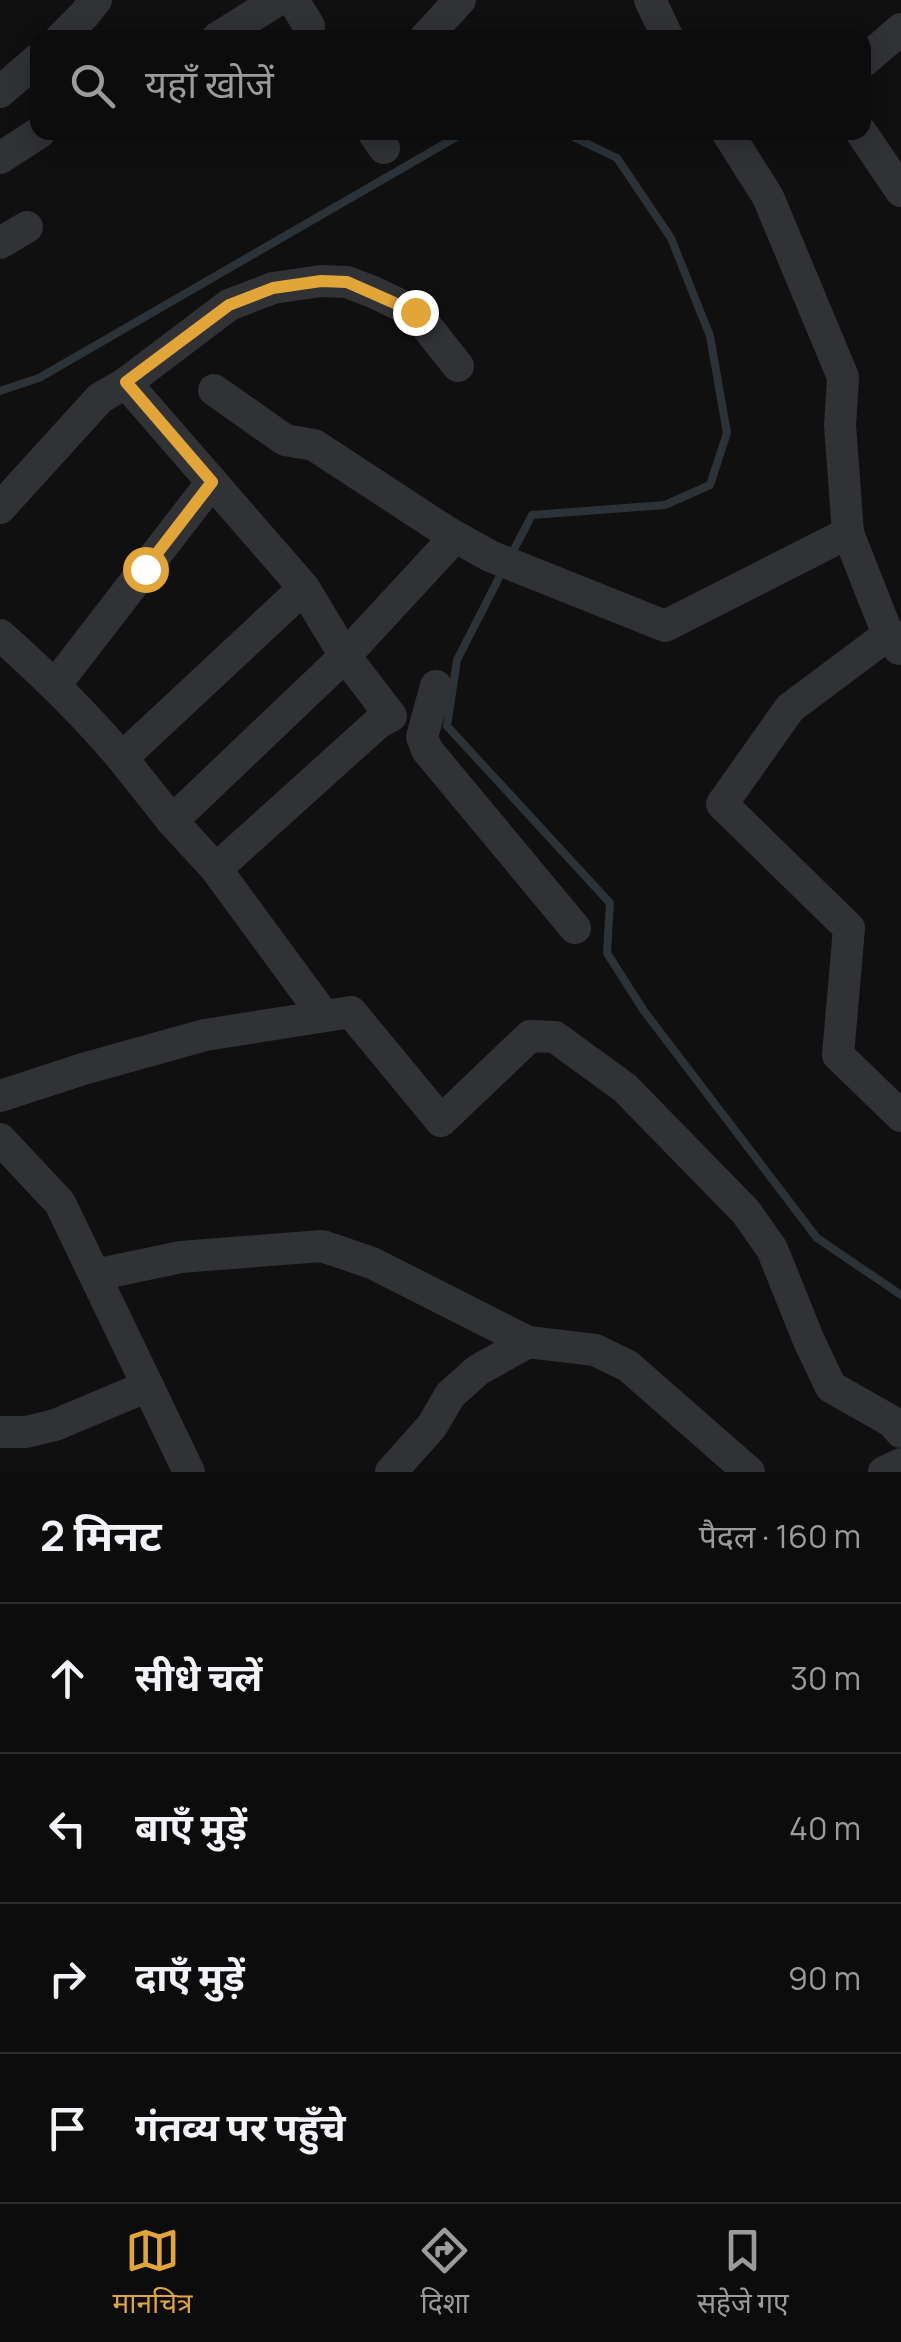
<!DOCTYPE html>
<html lang="hi">
<meta charset="utf-8">
<style>
:root{--surface:#0c0c0d;--page:#1a1a1b;--text:#f1f3f6;--muted:#9a9b9d;--line:#2c2c2e;--accent:#e1a538}
body{margin:0;font-family:Manrope,"Noto Sans Devanagari",sans-serif;background:var(--page);color:var(--text)}
.stop{position:absolute;width:30px;height:30px;margin:-22px;border:8px solid #e1a538;border-radius:50%;background:#fff}
.stop.end{background:#e1a538;border-color:#fff;box-shadow:0 2px 10px #0008}
.list{margin:0;padding:0;list-style:none}
h2{display:flex;justify-content:space-between;align-items:center;height:130px;margin:0;padding:0 40px;font-size:42px}
h2 small{font-size:32px;font-weight:400;color:var(--muted)}
.list li{display:grid;grid-template-columns:65px 1fr auto;gap:30px;align-items:center;box-sizing:border-box;height:150px;padding:0 40px;border-top:2px solid var(--line)}
.list b{display:block;font-size:38px;white-space:nowrap}
.list em{font-size:32px;font-style:normal;color:var(--muted)}
.icon{flex:none;width:55px;height:55px;fill:none;stroke:currentColor;stroke-width:2;stroke-linecap:round;stroke-linejoin:round}
.map{position:relative;flex:none;width:901px;height:1472px;overflow:hidden}
.search{position:absolute;background:var(--surface);box-shadow:0 5px 25px #0003;left:30px;right:30px;top:30px;height:110px;display:flex;align-items:center;gap:25px;box-sizing:border-box;padding:0 35px;border-radius:20px;color:var(--muted);font-size:38px}
.sheet{height:730px;background:var(--surface)}
nav{display:flex;justify-content:space-around;align-items:center;box-sizing:border-box;height:140px;border-top:2px solid var(--line);background:var(--surface);font-size:28px;color:var(--muted)}
nav a{display:grid;justify-items:center;gap:5px}
nav .on{color:var(--accent)}
.map>svg:first-child{display:block}
.lines{fill:none;stroke-linecap:round;stroke-linejoin:round}
.stream{stroke:#2b3339;stroke-width:8}
.minor{stroke:#313236;stroke-width:32}
.route{stroke:#e1a538;stroke-width:12}
</style>
<div class="map">
<svg width="901" height="1472" viewBox="0 0 901 1472">
<rect width="100%" height="100%" fill="#101011"/>
<g class="lines">
<g class="stream">
<polyline points="0,391 39,378 465,132"/>
<polyline points="510,557 532,515 665,505 710,485 727,433 710,336 671,238 617,158 563,132"/>
<polyline points="503,570 457,660 447,726 610,903 607,953 644,1011 817,1238 901,1295"/>
</g>
<g class="minor">
<polyline points="293,0 309,26 308,38"/>
<polyline points="650,0 668,38"/>
<polyline points="61,38 84,15 96,0"/>
<polyline points="217,38 278,0"/>
<polyline points="425,38 460,0"/>
<polyline points="864,61 901,29"/>
<polyline points="0,92 38,59"/>
<polyline points="373,132 384,148"/>
<polyline points="727,132 768,197 843,377 840,425 848,533 885,627 899,649"/>
<polyline points="861,132 901,191"/>
<polyline points="0,158 40,132"/>
<polyline points="0,243 27,227"/>
<polyline points="126,383 304,588"/>
<polyline points="214,390 285,440 314,445 447,532 490,556 665,626 848,533"/>
<polyline points="0,508 100,398 126,383 229,305 273,288 321,281 347,282 373,292 415,312 458,366"/>
<polyline points="889,634 790,708 722,804 849,928 838,1055 901,1116"/>
<path d="M0,635C44,674 84,713 122,758"/>
<polyline points="56,684 212,482"/>
<polyline points="436,686 422,737 427,750 575,928"/>
<polyline points="172,821 345,656 455,537"/>
<polyline points="216,869 378,723 391,716 345,656 304,588 122,758 172,821 216,869 324,1016"/>
<polyline points="0,1096 83,1069 205,1035 351,1012 441,1121 530,1036 555,1037 625,1088 746,1212 772,1249 809,1341 831,1387 891,1421 901,1432"/>
<polyline points="0,1139 60,1203 189,1472"/>
<polyline points="95,1275 181,1257 322,1246 372,1263 528,1342 595,1350 628,1366 749,1472"/>
<polyline points="0,1432 26,1432 55,1425 148,1386"/>
<polyline points="391,1472 432,1426 450,1395 478,1370 528,1342"/>
<polyline points="884,1472 901,1464"/>
</g>
</g>
<g class="lines">
<polyline class="route" points="145,569 212,482 126,382 229,305 273,288 321,281 347,282 415,312"/>
</g>
</svg>
<div class="stop" style="left:145px;top:569px"></div>
<div class="stop end" style="left:415px;top:312px"></div>
<div class="search"><svg class="icon" aria-label="search" viewBox="0 0 24 24"><circle cx="10" cy="10" r="6"/><path d="M15 15l6 6"/></svg>यहाँ खोजें</div>
</div>
<section class="sheet">
<h2>2 मिनट<small>पैदल · 160 m</small></h2>
<ul class="list">
<li><svg class="icon" aria-label="ahead" viewBox="0 0 24 24"><path d="M12 20V5M6 11l6-6 6 6"/></svg><div><b>सीधे चलें</b></div><em>30 m</em></li>
<li><svg class="icon" aria-label="left" viewBox="0 0 24 24"><path d="M17 20v-9H6M10 6l-5 5 5 5"/></svg><div><b>बाएँ मुड़ें</b></div><em>40 m</em></li>
<li><svg class="icon" aria-label="right" viewBox="0 0 24 24"><path d="M7 20v-9h11M14 6l5 5-5 5"/></svg><div><b>दाएँ मुड़ें</b></div><em>90 m</em></li>
<li><svg class="icon" aria-label="arrive" viewBox="0 0 24 24"><path d="M6 21V4h12l-3 4 3 4H6"/></svg><div><b>गंतव्य पर पहुँचे</b></div></li>
</ul>
</section>
<nav>
<a class="on"><svg class="icon" aria-label="map" viewBox="0 0 24 24"><path d="M3 6l6-2 6 2 6-2v14l-6 2-6-2-6 2zM9 4v14M15 6v14"/></svg>मानचित्र</a>
<a><svg class="icon" aria-label="directions" viewBox="0 0 24 24"><path d="M12 3l9 9-9 9-9-9zM9 14v-3h6M13 9l2 2-2 2"/></svg>दिशा</a>
<a><svg class="icon" aria-label="saved" viewBox="0 0 24 24"><path d="M7 4h10v16l-5-4-5 4z"/></svg>सहेजे गए</a>
</nav>
